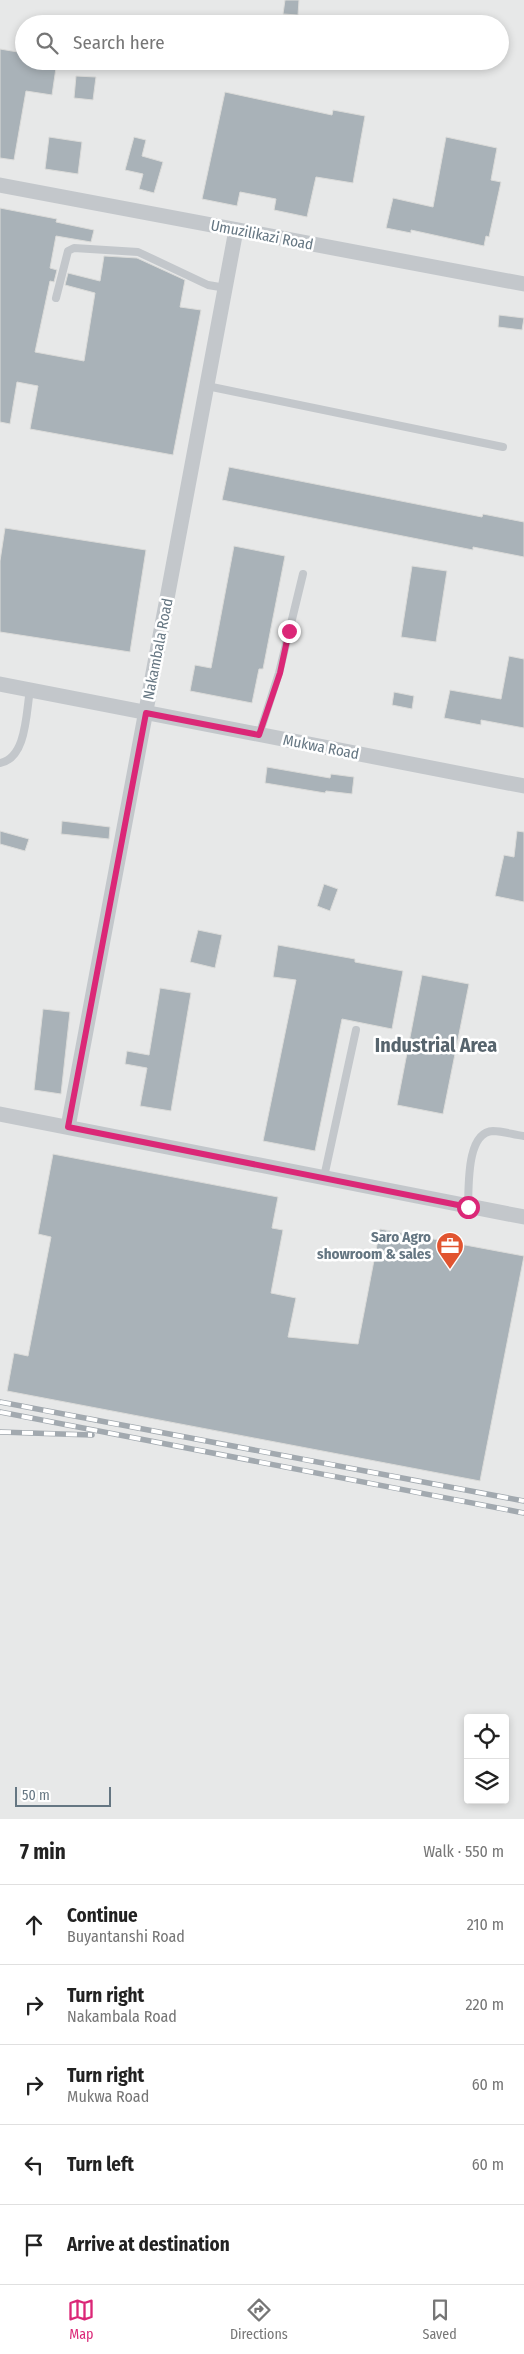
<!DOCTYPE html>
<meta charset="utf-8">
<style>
:root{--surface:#fff;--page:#f6f6f6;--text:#222;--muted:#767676;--line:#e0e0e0;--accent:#db2777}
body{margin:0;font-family:"Fira Sans Condensed",sans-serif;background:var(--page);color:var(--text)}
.controls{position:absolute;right:15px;bottom:15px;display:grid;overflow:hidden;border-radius:5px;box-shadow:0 2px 8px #0003}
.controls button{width:45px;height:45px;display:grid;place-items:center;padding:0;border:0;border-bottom:1px solid var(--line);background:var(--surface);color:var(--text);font:25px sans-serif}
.scale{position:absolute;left:15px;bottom:12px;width:96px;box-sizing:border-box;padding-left:5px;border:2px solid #657682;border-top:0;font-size:14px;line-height:18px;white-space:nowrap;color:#657682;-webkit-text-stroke:4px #fff;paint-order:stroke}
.stop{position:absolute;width:15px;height:15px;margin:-11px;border:4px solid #db2777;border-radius:50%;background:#fff}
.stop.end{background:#db2777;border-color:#fff;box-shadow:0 1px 5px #0008}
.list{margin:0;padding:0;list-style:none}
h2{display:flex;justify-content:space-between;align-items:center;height:65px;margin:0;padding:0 20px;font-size:21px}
h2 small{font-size:16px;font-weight:400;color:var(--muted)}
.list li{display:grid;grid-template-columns:32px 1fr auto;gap:15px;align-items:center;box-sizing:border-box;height:80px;padding:0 20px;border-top:1px solid var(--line)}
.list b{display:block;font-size:19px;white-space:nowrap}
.list p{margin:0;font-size:16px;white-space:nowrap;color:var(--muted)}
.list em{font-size:16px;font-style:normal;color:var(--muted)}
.icon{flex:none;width:28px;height:28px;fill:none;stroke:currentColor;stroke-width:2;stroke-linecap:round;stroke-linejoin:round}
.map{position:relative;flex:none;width:524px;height:1819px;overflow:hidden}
.search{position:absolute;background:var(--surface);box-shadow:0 2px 8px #0003;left:15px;right:15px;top:15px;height:55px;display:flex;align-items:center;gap:12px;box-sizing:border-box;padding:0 18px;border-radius:28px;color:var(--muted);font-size:19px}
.sheet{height:465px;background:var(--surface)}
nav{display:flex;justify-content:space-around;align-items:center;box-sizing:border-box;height:70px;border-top:1px solid var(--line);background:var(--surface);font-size:14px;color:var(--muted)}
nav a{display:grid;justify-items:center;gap:2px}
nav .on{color:var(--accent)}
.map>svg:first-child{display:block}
.built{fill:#e7e8e8;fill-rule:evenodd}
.building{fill:#a9b2b8;stroke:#dbdbd9}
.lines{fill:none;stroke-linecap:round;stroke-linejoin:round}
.lane{stroke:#c3c7cb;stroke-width:8}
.street{stroke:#c3c7cb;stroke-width:15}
.rail-casing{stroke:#a2a9af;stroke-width:5.5}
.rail{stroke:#fff;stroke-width:4;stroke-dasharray:11;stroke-linecap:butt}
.route{stroke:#db2777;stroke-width:6}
.labels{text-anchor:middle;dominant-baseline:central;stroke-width:5;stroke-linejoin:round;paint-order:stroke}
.street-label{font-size:15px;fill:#657682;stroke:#fff}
.poi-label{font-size:15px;font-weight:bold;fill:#657682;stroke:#fff;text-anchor:end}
.district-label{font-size:20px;font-weight:bold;fill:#57646d;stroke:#fff}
</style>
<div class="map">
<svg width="524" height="1819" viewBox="0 0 524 1819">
<rect width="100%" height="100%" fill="#f9f9f7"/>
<path class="built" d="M0,0H524V1819H0ZM24,24H500V61H24ZM468,1718H505V1800H468Z"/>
<g class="building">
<polygon points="285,0 299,0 298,15 283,14"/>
<polygon points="0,49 24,53 24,61 57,61 52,95 26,91 14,160 0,158"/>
<polygon points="76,76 96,77 93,100 74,98"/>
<polygon points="225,92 332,115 333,110 365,116 353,183 316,177 307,217 274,210 276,199 240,192 237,206 202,199"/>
<polygon points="49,137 82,142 78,174 45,169"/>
<polygon points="134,137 146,140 142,156 163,162 154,193 139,189 143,174 125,170"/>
<polygon points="446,137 497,148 491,180 501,182 489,237 486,236 484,246 411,230 411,233 386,228 393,198 433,207"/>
<polygon points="0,208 57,219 56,222 94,230 91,242 56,236 50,268 57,270 54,282 50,281 35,352 84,361 95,293 65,285 68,273 100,281 104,256 137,258 185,280 180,307 201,310 173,455 30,429 38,386 17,382 10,424 0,422"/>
<polygon points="499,315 524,318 522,330 498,327"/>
<polygon points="229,467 482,517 483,514 524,522 524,557 473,547 473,550 222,500"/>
<polygon points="5,528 146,550 130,652 0,632 0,561"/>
<polygon points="234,546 285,556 263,669 259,669 252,703 190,691 195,665 211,668"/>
<polygon points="412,566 447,571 436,642 401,637"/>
<polygon points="509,656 524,659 524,728 481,720 481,725 444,718 450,690 501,699"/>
<polygon points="394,692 414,696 412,709 392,705"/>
<polygon points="267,767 330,778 331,774 354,777 352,794 326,791 325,793 265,783"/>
<polygon points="62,821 110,827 109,839 61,834"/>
<polygon points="0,831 29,839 25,851 0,844"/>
<polygon points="517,831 524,832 524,902 495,896 504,855 514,857"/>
<polygon points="324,884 338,889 330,911 317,906"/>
<polygon points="198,930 222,935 215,968 190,962"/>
<polygon points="278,945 355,959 355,962 403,971 392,1029 342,1019 315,1151 263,1141 296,980 273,977"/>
<polygon points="422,975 469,984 443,1114 397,1105"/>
<polygon points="160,988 191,993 171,1111 140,1106 147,1068 125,1064 127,1051 149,1055"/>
<polygon points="43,1009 70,1012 61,1094 34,1090"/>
<polygon points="53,1154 278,1197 272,1228 283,1230 271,1293 296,1298 288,1337 358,1344 380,1229 524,1256 480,1481 7,1391 14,1353 28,1356 51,1237 38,1234"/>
</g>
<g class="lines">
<g class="lane">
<polyline points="56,298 68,251 74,248 138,252 208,285 226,288"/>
<polyline points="207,386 503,447"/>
<polyline points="259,735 279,673 303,574"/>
<path d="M0,763C27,758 26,712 30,690"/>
<polyline points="324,1177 356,1030"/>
<path d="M468,1207C469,1187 466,1132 493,1131C503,1131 514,1135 524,1136"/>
</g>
<g class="street">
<polyline points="0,185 524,284"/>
<polyline points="0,684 524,786"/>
<polyline points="0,1114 524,1217"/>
<polyline points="68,1127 236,230"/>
</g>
<defs>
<g id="rail">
<polyline points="0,1402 524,1501"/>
<polyline points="0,1412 524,1513"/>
<polyline points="0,1432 92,1435"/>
</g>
</defs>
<use href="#rail" class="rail-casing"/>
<use href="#rail" class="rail"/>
</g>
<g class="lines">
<polyline class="route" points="289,631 280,673 259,735 146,713 68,1127 468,1207"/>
</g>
<defs>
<symbol id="office-pin" viewBox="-11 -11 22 30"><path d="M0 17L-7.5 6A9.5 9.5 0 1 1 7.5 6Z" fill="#e15430" stroke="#fff"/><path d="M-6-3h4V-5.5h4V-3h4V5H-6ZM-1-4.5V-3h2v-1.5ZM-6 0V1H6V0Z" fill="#fff"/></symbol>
</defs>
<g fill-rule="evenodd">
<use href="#office-pin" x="434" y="1230" width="32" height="43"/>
</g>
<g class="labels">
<g class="street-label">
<text transform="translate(262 235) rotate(11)">Umuzilikazi Road</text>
<text transform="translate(158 649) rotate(-79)">Nakambala Road</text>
<text transform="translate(321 747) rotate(11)">Mukwa Road</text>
</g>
<g class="poi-label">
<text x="431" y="1237">Saro Agro<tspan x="431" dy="17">showroom &amp; sales</tspan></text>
</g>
<g class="district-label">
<text x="436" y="1045">Industrial Area</text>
</g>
</g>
</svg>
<div class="controls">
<button><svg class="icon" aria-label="locate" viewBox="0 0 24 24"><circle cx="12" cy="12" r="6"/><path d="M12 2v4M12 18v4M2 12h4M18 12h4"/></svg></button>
<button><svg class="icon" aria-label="layers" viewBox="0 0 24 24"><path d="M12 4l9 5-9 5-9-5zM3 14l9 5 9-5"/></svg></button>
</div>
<div class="scale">50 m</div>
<div class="stop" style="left:468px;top:1207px"></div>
<div class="stop end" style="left:289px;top:631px"></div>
<div class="search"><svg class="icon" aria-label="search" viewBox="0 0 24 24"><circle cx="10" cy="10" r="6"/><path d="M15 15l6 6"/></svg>Search here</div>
</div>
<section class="sheet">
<h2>7 min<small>Walk · 550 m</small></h2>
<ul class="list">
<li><svg class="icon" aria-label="ahead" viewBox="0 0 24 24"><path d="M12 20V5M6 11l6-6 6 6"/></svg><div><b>Continue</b><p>Buyantanshi Road</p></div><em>210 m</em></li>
<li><svg class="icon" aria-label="right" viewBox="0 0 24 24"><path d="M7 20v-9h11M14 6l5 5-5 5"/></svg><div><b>Turn right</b><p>Nakambala Road</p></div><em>220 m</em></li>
<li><svg class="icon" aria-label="right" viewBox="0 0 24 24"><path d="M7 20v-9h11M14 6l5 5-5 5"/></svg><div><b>Turn right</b><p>Mukwa Road</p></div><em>60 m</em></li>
<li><svg class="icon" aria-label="left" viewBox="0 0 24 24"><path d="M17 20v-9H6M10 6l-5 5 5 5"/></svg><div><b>Turn left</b></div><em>60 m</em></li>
<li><svg class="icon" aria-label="arrive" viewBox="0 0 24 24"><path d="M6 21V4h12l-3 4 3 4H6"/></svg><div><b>Arrive at destination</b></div></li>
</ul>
</section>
<nav>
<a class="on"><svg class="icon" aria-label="map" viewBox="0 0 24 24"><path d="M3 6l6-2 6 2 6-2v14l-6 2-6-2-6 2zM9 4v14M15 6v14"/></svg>Map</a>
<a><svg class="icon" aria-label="directions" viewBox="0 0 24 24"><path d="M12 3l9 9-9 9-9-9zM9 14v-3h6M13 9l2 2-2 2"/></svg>Directions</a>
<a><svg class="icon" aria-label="saved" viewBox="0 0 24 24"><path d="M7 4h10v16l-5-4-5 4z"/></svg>Saved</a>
</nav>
